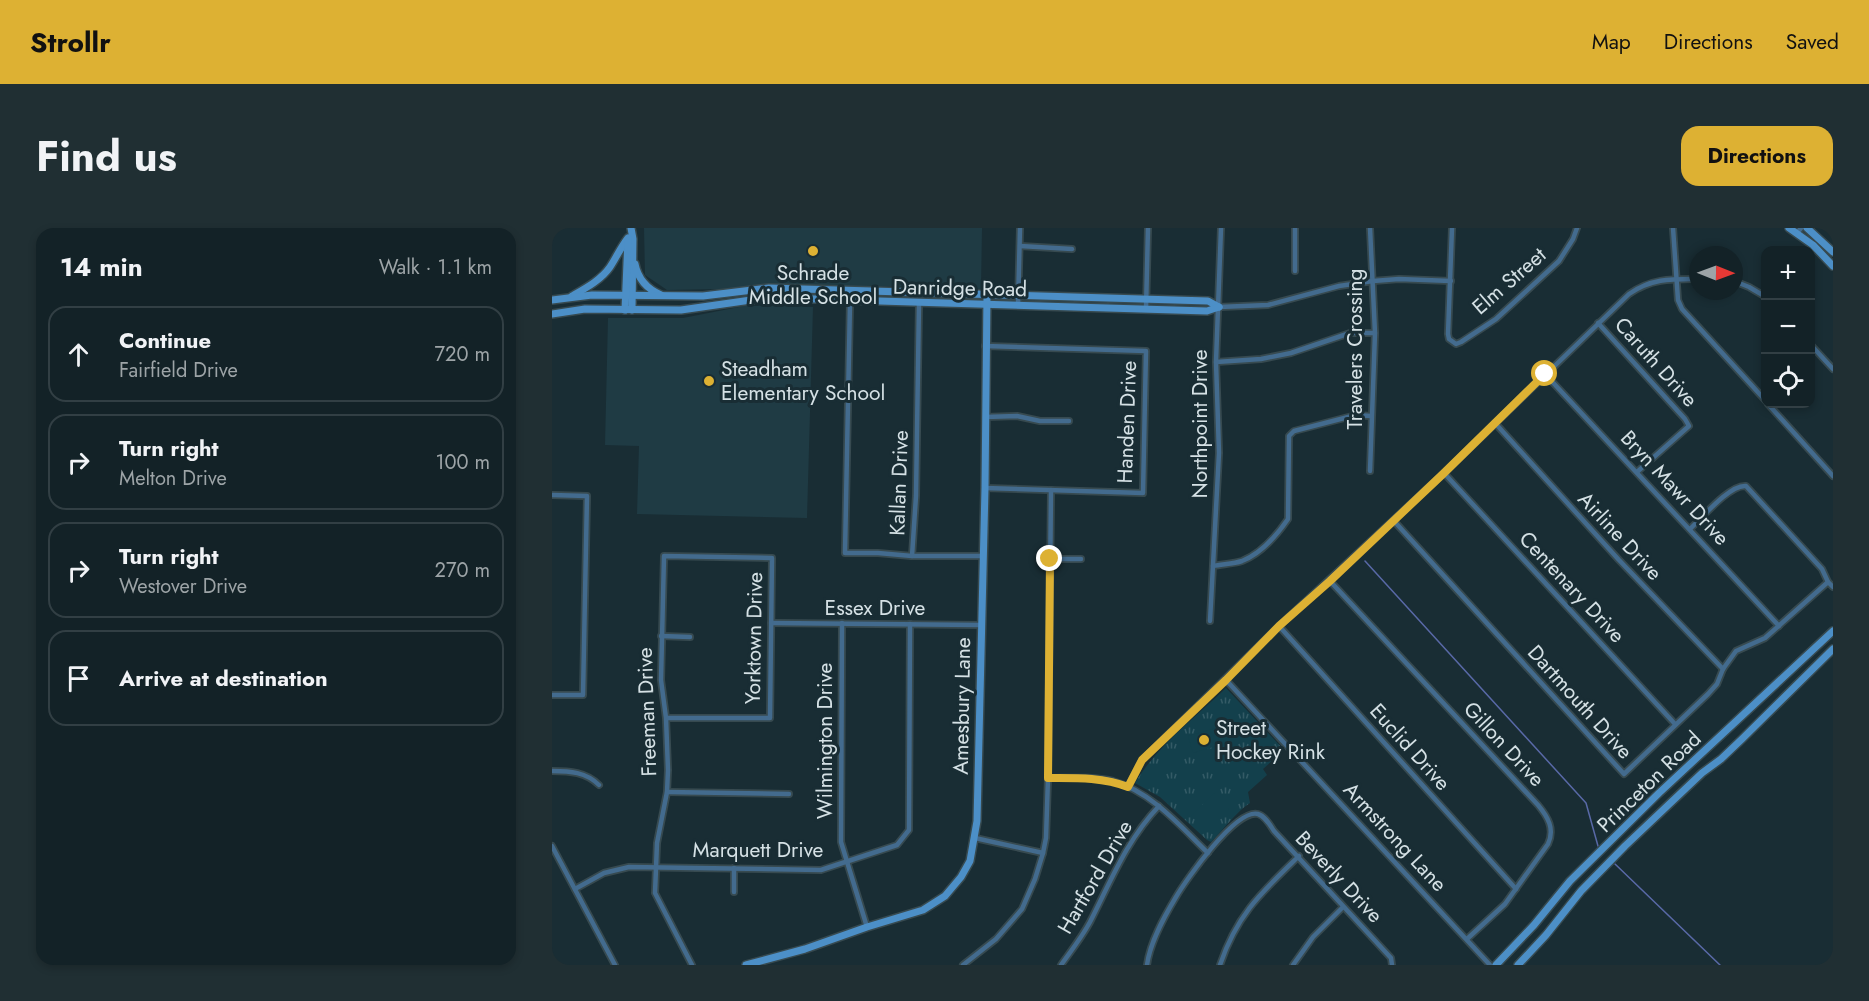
<!DOCTYPE html>
<meta charset="utf-8">
<style>
:root{--surface:#132227;--page:#202f33;--text:#f1f3f6;--muted:#9da4a7;--line:#323f44;--accent:#ddb133}
body{margin:0;font-family:Jost,sans-serif;background:var(--page);color:var(--text)}
.controls{position:absolute;right:18px;top:18px;display:grid;overflow:hidden;border-radius:12px;box-shadow:0 3px 9px #0003}
.controls button{width:54px;height:54px;display:grid;place-items:center;padding:0;border:0;border-bottom:2px solid var(--line);background:var(--surface);color:var(--text);font:30px sans-serif}
.compass{position:absolute;left:1137px;top:18px;width:54px;height:54px;border-radius:50%;background:var(--surface);box-shadow:0 3px 9px #0003;rotate:91deg}
.stop{position:absolute;width:18px;height:18px;margin:-14px;border:4px solid #ddb133;border-radius:50%;background:#fff}
.stop.end{background:#ddb133;border-color:#fff;box-shadow:0 2px 6px #0008}
.list{margin:0;padding:0;list-style:none}
h2{display:flex;justify-content:space-between;align-items:center;height:78px;margin:0;padding:0 24px;font-size:26px}
h2 small{font-size:20px;font-weight:400;color:var(--muted)}
.list li{display:grid;grid-template-columns:39px 1fr auto;gap:18px;align-items:center;box-sizing:border-box;height:96px;margin:0 12px 12px;padding:0 12px;border:2px solid var(--line);border-radius:18px}
.list b{display:block;font-size:22px;white-space:nowrap}
.list p{margin:0;font-size:20px;white-space:nowrap;color:var(--muted)}
.list em{font-size:20px;font-style:normal;color:var(--muted)}
.icon{flex:none;width:33px;height:33px;fill:none;stroke:currentColor;stroke-width:2;stroke-linecap:round;stroke-linejoin:round}
.map{position:relative;flex:none;width:1281px;height:737px;overflow:hidden;border-radius:18px}
header{display:flex;align-items:center;gap:36px;box-sizing:border-box;height:84px;padding:0 30px;background:var(--accent);color:#111}
header strong{font-size:28px}
nav{display:flex;gap:33px;margin-inline-start:auto;font-size:21px}
.intro{display:flex;align-items:center;justify-content:space-between;box-sizing:border-box;height:144px;padding:0 36px}
h1{margin:0;font-size:42px}
.button{padding:15px 27px;border-radius:18px;background:var(--accent);color:#111;font-size:21px;font-weight:700}
main{display:flex;gap:36px;padding:0 36px}
aside{flex:1;background:var(--surface);border-radius:18px;box-shadow:0 3px 9px #0003}
.map>svg:first-child{display:block}
.built{fill:#1f3b44}
.grass{fill:url(#grass-tufts)}
.pitch{fill:#13404c}
.lines{fill:none;stroke-linecap:round;stroke-linejoin:round}
.stream{stroke:#5969a7;stroke-width:1.5}
.street-casing{stroke:#374a50;stroke-width:8}
.secondary-casing{stroke:#374a50;stroke-width:10}
.street{stroke:#436b8e;stroke-width:4.5}
.secondary{stroke:#4c8fc7;stroke-width:7}
.route{stroke:#ddb133;stroke-width:8}
.poi-dot{fill:#ddb133;stroke:#192d34;stroke-width:2}
.labels{text-anchor:middle;dominant-baseline:central;stroke-width:6;stroke-linejoin:round;paint-order:stroke}
.poi-label{font-size:21px;fill:#d5e1e5;stroke:#192d34;text-anchor:start}
.street-label{font-size:21px;fill:#d5e1e5;stroke:#192d34}
</style>
<header>
<strong>Strollr</strong>
<nav><a>Map</a><a>Directions</a><a>Saved</a></nav>
</header>
<div class="intro"><h1>Find us</h1><a class="button">Directions</a></div>
<main>
<aside>
<h2>14 min<small>Walk · 1.1 km</small></h2>
<ul class="list">
<li><svg class="icon" aria-label="ahead" viewBox="0 0 24 24"><path d="M12 20V5M6 11l6-6 6 6"/></svg><div><b>Continue</b><p>Fairfield Drive</p></div><em>720 m</em></li>
<li><svg class="icon" aria-label="right" viewBox="0 0 24 24"><path d="M7 20v-9h11M14 6l5 5-5 5"/></svg><div><b>Turn right</b><p>Melton Drive</p></div><em>100 m</em></li>
<li><svg class="icon" aria-label="right" viewBox="0 0 24 24"><path d="M7 20v-9h11M14 6l5 5-5 5"/></svg><div><b>Turn right</b><p>Westover Drive</p></div><em>270 m</em></li>
<li><svg class="icon" aria-label="arrive" viewBox="0 0 24 24"><path d="M6 21V4h12l-3 4 3 4H6"/></svg><div><b>Arrive at destination</b></div></li>
</ul>
</aside>
<div class="map">
<svg width="1281" height="737" viewBox="0 0 1281 737">
<defs>
<pattern id="grass-tufts" width="24" height="20" patternUnits="userSpaceOnUse" patternTransform="scale(1.5)"><rect width="24" height="20" fill="#13404c"/><path d="M3 7l-1-3M5 7V3M7 7l1-3M15 17l-1-3M17 17v-4M19 17l1-3" fill="none" stroke="#345b66"/></pattern>
</defs>
<rect width="100%" height="100%" fill="#192d34"/>
<g class="built">
<polygon points="92,0 430,0 429,61 337,58 115,62 93,47"/>
<polygon points="227,77 261,79 255,290 85,286 87,218 53,217 56,90 131,90 192,78"/>
</g>
<path class="grass" d="M674,460L732,522L711,541L715,547L696,564L698,575C685,583 671,602 659,614L655,612L608,569L583,555C605,518 643,490 674,460Z"/>
<g class="pitch">
<polygon points="664,500 668,517 641,525 636,508"/>
<polygon points="662,565 677,581 656,603 639,588"/>
</g>
<g class="lines">
<g class="stream">
<polyline points="813,333 1034,575 1046,618"/>
<polyline points="1063,636 1168,737"/>
</g>
<defs>
<g id="street">
<polyline points="818,0 823,105 818,243"/>
<polyline points="900,0 896,106 897,111 904,116 909,114 944,91 1007,33 1021,11 1025,0"/>
<polyline points="1121,0 1126,72 1130,81 1214,173"/>
<polyline points="1245,5 1249,0"/>
<polyline points="468,18 520,21"/>
<polyline points="743,43 743,0"/>
<polyline points="1182,53 1197,59 1214,69"/>
<polyline points="298,74 293,325 326,325 360,328 431,328"/>
<polyline points="466,77 468,0"/>
<polyline points="667,79 716,77 787,58 821,53 847,51 899,53"/>
<polyline points="594,81 596,0"/>
<polyline points="1046,95 1133,191 1137,198 1085,244"/>
<polyline points="1258,116 1281,141"/>
<polyline points="664,134 709,131 739,125 798,105 823,105"/>
<polyline points="993,146 1227,398"/>
<polyline points="1216,176 1281,248"/>
<polyline points="433,189 465,188 488,193 517,193"/>
<polyline points="943,195 1067,332 1171,441"/>
<polyline points="892,245 1123,496"/>
<polyline points="433,260 591,265 594,123 433,118"/>
<polyline points="0,267 35,268 31,467 0,467"/>
<polyline points="842,293 1072,546 1156,466 1165,456 1171,441 1184,423 1213,410 1276,354"/>
<path d="M1138,301C1150,290 1178,256 1194,258L1270,341L1276,354L1281,359"/>
<polyline points="360,328 364,268 367,75"/>
<polyline points="498,331 529,331"/>
<path d="M661,338C670,336 681,336 690,333C708,326 725,307 736,291L737,208L742,203L804,187L819,188"/>
<path d="M778,353L986,577C996,589 1003,601 996,616L953,676L915,711"/>
<polyline points="658,393 667,225 664,134 669,0"/>
<polyline points="219,395 428,397"/>
<polyline points="290,395 289,614 315,699"/>
<polyline points="727,398 964,661"/>
<polyline points="109,408 138,409"/>
<polyline points="674,452 938,737"/>
<polyline points="114,490 218,490 220,330 112,328 109,452 114,490 116,542 115,564 105,615 103,665 140,737"/>
<path d="M0,543C18,543 34,544 47,557"/>
<path d="M496,550C517,550 540,548 561,553C600,564 629,599 656,625"/>
<path d="M576,559L590,532L727,398L892,245L1077,66C1100,50 1120,51 1146,51"/>
<polyline points="115,564 237,566"/>
<polyline points="423,610 491,625"/>
<polyline points="0,618 63,737"/>
<polyline points="23,661 52,645 77,639 269,642 345,617 357,602 358,396"/>
<polyline points="182,664 182,640"/>
<polyline points="411,737 444,711 470,681 483,651 491,625 494,610 496,550 499,262"/>
<path d="M509,737C519,723 530,709 538,694C559,653 574,613 607,578"/>
<path d="M595,737C598,714 612,689 624,669C634,652 684,580 706,586C713,588 718,597 722,603L839,730L840,737"/>
<path d="M668,737C685,686 710,664 747,628"/>
<polyline points="741,737 761,709 791,679"/>
</g>
<g id="secondary">
<polyline points="79,0 81,11 80,82"/>
<polyline points="1237,0 1261,17 1281,38"/>
<polyline points="1255,0 1281,24"/>
<path d="M83,36C86,51 95,61 109,67"/>
<path d="M20,68C34,60 49,52 58,39C64,30 69,19 76,10"/>
<polyline points="0,72 40,67 151,68 217,60 656,73 667,79"/>
<polyline points="73,82 76,11"/>
<polyline points="0,86 33,81 129,82 206,71 230,70 655,83 667,79"/>
<polyline points="194,737 253,721 315,699 371,682 393,668 409,649 418,633 425,593 433,260 435,67"/>
<polyline points="944,737 982,697 1018,653 1107,565 1281,403"/>
<polyline points="966,737 994,707 1029,663 1073,618 1150,545 1169,531 1190,511 1281,421"/>
</g>
</defs>
<use href="#street" class="street-casing"/>
<use href="#secondary" class="secondary-casing"/>
<use href="#street" class="street"/>
<use href="#secondary" class="secondary"/>
</g>
<g class="lines">
<path class="route" d="M498,331L496,550C523,550 550,549 576,559L590,532L674,452L727,398L778,353L892,245L993,146"/>
</g>
<g class="poi-dot">
<circle cx="261" cy="23" r="6"/>
<circle cx="157" cy="153" r="6"/>
<circle cx="652" cy="512" r="6"/>
</g>
<g class="labels">
<g class="poi-label">
<text x="261" y="45" text-anchor="middle">Schrade<tspan x="261" dy="24">Middle School</tspan></text>
<text x="169" y="141">Steadham<tspan x="169" dy="24">Elementary School</tspan></text>
<text x="664" y="500">Street<tspan x="664" dy="24">Hockey Rink</tspan></text>
</g>
<g class="street-label">
<text transform="translate(957 53) rotate(-41)">Elm Street</text>
<text transform="translate(408 60) rotate(1)">Danridge Road</text>
<text transform="translate(803 121) rotate(-90)">Travelers Crossing</text>
<text transform="translate(1104 134) rotate(48)">Caruth Drive</text>
<text transform="translate(575 194) rotate(-88)">Handen Drive</text>
<text transform="translate(648 196) rotate(-90)">Northpoint Drive</text>
<text transform="translate(347 255) rotate(-88)">Kallan Drive</text>
<text transform="translate(1123 260) rotate(47)">Bryn Mawr Drive</text>
<text transform="translate(1068 308) rotate(47)">Airline Drive</text>
<text transform="translate(1020 359) rotate(47)">Centenary Drive</text>
<text x="323" y="380">Essex Drive</text>
<text transform="translate(202 410) rotate(-89)">Yorktown Drive</text>
<text transform="translate(1028 474) rotate(48)">Dartmouth Drive</text>
<text transform="translate(410 478) rotate(-89)">Amesbury Lane</text>
<text transform="translate(95 484) rotate(-92)">Freeman Drive</text>
<text transform="translate(273 513) rotate(-90)">Wilmington Drive</text>
<text transform="translate(952 516) rotate(47)">Gillon Drive</text>
<text transform="translate(858 519) rotate(48)">Euclid Drive</text>
<text transform="translate(1097 554) rotate(-44)">Princeton Road</text>
<text transform="translate(843 609) rotate(47)">Armstrong Lane</text>
<text x="206" y="622">Marquett Drive</text>
<text transform="translate(543 649) rotate(-60)">Hartford Drive</text>
<text transform="translate(787 649) rotate(47)">Beverly Drive</text>
</g>
</g>
</svg>
<div class="controls">
<button>+</button>
<button>−</button>
<button><svg class="icon" aria-label="locate" viewBox="0 0 24 24"><circle cx="12" cy="12" r="6"/><path d="M12 2v4M12 18v4M2 12h4M18 12h4"/></svg></button>
</div>
<svg class="compass" viewBox="-18 -18 36 36"><path d="M0-13l5 13h-10z" fill="#e53935"/><path d="M0 13l5-13h-10z" fill="#9da4a7"/></svg>
<div class="stop" style="left:993px;top:146px"></div>
<div class="stop end" style="left:498px;top:331px"></div>
</div>
</main>
